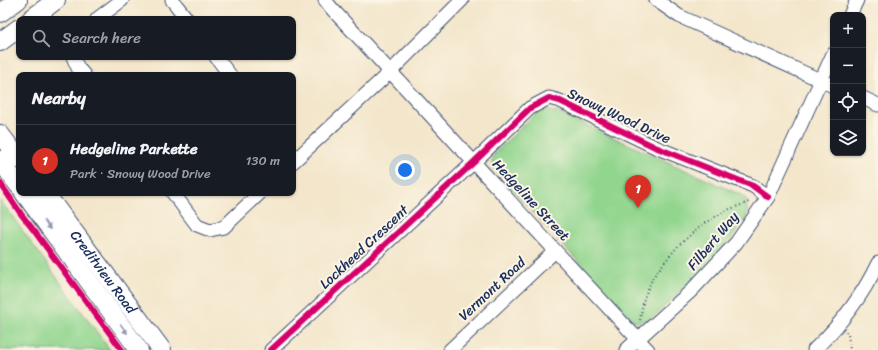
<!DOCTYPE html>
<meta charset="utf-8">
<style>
:root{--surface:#171b24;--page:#20242c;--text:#f1f3f6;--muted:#9ea1a6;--line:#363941;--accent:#d93025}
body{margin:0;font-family:Sriracha,sans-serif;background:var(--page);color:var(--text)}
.controls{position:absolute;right:12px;top:12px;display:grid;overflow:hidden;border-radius:8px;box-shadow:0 1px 3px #0004}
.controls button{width:36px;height:36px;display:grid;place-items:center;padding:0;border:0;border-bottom:1px solid var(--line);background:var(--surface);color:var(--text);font:20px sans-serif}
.you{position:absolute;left:405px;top:170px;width:14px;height:14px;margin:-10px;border:3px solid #fff;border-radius:50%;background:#1a73e8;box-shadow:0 0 0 6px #1a73e833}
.badge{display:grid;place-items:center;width:26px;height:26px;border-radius:50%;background:var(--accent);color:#fff;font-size:13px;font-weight:700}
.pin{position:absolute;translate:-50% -33px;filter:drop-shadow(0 1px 2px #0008)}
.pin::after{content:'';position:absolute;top:21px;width:14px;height:12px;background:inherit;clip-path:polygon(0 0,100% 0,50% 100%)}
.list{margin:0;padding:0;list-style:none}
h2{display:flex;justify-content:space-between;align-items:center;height:52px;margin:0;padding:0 16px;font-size:17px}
h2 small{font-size:13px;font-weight:400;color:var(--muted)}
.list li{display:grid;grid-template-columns:26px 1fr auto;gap:12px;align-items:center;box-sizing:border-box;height:72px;padding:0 16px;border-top:1px solid var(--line)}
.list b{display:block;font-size:15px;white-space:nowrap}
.list p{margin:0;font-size:13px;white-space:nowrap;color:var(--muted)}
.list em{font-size:13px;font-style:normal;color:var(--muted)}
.icon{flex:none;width:22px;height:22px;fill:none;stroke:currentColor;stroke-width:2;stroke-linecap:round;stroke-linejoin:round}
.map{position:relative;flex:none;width:878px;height:350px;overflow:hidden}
.search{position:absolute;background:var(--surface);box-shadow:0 1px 3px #0004;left:16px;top:16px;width:280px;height:44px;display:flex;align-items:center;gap:10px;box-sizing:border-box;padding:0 14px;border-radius:8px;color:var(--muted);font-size:15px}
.panel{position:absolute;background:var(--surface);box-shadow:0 1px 3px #0004;left:16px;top:72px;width:280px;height:124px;border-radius:8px}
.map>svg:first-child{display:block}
.green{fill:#91d58e;stroke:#568276}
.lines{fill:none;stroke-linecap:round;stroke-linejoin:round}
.minor-casing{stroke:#3b4a6e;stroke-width:15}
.secondary-casing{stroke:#3b4a6e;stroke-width:20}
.path{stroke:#3b4a6e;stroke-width:2;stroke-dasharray:1 3;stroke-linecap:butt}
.minor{stroke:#fff;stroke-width:13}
.secondary{stroke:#fff;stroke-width:18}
.cycleway-casing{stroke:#fcf5e5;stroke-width:8}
.cycleway{stroke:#d6006c;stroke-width:6}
.oneway{fill:#8d97ae}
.labels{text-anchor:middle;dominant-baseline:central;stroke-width:4;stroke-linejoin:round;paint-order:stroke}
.street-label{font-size:14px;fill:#1b2f5e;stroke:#fcf5e5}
</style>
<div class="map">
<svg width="878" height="350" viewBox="0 0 878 350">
<rect width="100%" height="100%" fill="#fcf5e5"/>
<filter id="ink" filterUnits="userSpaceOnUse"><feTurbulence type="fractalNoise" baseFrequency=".025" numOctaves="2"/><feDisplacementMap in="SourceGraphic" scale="8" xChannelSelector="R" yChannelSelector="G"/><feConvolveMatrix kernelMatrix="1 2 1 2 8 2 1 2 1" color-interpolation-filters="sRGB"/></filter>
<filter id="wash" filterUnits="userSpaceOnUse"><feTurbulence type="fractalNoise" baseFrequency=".012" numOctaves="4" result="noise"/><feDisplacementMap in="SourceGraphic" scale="16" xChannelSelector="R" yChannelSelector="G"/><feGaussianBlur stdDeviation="0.9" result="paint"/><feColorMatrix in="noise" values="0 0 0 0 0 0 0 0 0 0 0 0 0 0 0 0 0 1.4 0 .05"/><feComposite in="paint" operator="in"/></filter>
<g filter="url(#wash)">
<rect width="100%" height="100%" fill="#f3e6cb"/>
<g class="green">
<polygon points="546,110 559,113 741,195 747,200 747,217 718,256 650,320 634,322 493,169 492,162 494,154 534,115"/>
<polygon points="0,200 110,350 0,350"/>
</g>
</g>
<g filter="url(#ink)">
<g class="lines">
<defs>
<g id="minor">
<polyline points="172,0 187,19"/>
<path d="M325,0L333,10C439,123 542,238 648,350"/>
<polyline points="656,0 679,16 833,86"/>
<polyline points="850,15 857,0"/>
<polyline points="97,19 122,0"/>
<polyline points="73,57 78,68 84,75"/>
<polyline points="216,57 230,75"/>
<polyline points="863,98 878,105"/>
<polyline points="293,162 391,71 462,0"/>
<polyline points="173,193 197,225 210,230 224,227 260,193"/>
<polyline points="271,350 474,162 530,108 549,98 560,101 655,147 753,186 768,197"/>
<polyline points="450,350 555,251"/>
<polyline points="626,350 691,291 736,243 768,197 833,54"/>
<path d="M814,350C840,325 863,295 878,263"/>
</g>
<g id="secondary">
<polyline points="0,13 18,0"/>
<polyline points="31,19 56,0"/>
<polyline points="0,42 19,28"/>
<polyline points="0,134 19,159"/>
<polyline points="0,160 19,186"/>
<polyline points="24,193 139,350"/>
<path id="s1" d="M45,193L162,350"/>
</g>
</defs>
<use href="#minor" class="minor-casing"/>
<use href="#secondary" class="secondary-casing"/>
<g class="path">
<polyline points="640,320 644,298 653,277 664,263 678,246 703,224 727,210 749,202"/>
<polyline points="846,332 848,334 850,350"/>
</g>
<use href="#minor" class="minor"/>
<use href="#secondary" class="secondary"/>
<defs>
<g id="cycleway">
<polyline points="0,183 21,214 35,232 122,350"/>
<polyline points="271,350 474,162 530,108 549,98 560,101 655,147 753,186 768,197"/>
</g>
</defs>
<use href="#cycleway" class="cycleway-casing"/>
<use href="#cycleway" class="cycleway"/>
</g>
<defs><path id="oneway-solid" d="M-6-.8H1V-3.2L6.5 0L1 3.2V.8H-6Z"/></defs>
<g class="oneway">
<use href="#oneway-solid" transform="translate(47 225) rotate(54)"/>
<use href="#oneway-solid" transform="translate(124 329) rotate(54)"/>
</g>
</g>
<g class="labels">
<g class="street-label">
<text transform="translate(619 116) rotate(25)">Snowy Wood Drive</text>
<text transform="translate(531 200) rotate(47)">Hedgeline Street</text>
<text transform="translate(713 241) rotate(-50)">Filbert Way</text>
<text transform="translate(364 247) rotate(-43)">Lockheed Crescent</text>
<text stroke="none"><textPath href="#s1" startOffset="98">Creditview Road</textPath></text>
<text transform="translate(492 289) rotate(-43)">Vermont Road</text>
</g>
</g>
</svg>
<div class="controls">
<button>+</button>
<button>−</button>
<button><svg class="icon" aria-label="locate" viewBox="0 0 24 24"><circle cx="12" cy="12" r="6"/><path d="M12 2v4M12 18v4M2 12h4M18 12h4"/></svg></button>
<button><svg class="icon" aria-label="layers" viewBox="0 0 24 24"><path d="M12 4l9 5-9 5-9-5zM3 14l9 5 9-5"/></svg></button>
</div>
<div class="you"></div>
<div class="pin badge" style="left:638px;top:208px">1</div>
<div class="search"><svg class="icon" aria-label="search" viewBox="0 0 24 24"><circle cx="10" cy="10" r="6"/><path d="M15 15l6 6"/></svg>Search here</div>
<section class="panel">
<h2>Nearby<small></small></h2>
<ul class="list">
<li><span class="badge">1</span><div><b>Hedgeline Parkette</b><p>Park · Snowy Wood Drive</p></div><em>130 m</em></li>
</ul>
</section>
</div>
